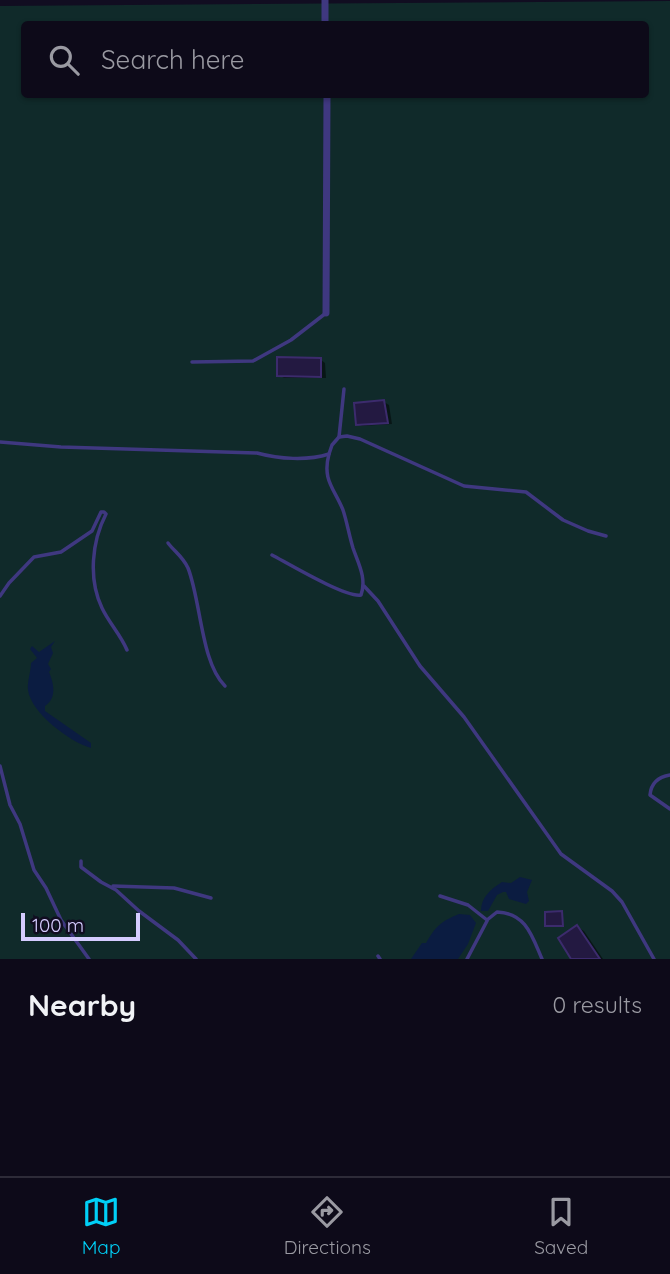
<!DOCTYPE html>
<style>
:root{--surface:#0d0a19;--page:#161322;--text:#f1f3f6;--muted:#9a9aa2;--line:#2d2b38;--accent:#00d0f7}
body{margin:0;font-family:Quicksand,sans-serif;background:var(--page);color:var(--text)}
.scale{position:absolute;left:21px;bottom:18px;width:119px;box-sizing:border-box;padding-left:7px;border:4px solid #d5ccff;border-top:0;font-size:19px;line-height:24px;white-space:nowrap;color:#d5ccff;-webkit-text-stroke:5px #110d21;paint-order:stroke}
.list{margin:0;padding:0;list-style:none}
h2{display:flex;justify-content:space-between;align-items:center;height:91px;margin:0;padding:0 28px;font-size:30px}
h2 small{font-size:23px;font-weight:400;color:var(--muted)}
.icon{flex:none;width:38px;height:38px;fill:none;stroke:currentColor;stroke-width:2;stroke-linecap:round;stroke-linejoin:round}
.map{position:relative;flex:none;width:670px;height:959px;overflow:hidden}
.search{position:absolute;background:var(--surface);box-shadow:0 2px 5px #0004;left:21px;right:21px;top:21px;height:77px;display:flex;align-items:center;gap:18px;box-sizing:border-box;padding:0 24px;border-radius:7px;color:var(--muted);font-size:26px}
.sheet{height:217px;background:var(--surface)}
nav{display:flex;justify-content:space-around;align-items:center;box-sizing:border-box;height:98px;border-top:2px solid var(--line);background:var(--surface);font-size:19px;color:var(--muted)}
nav a{display:grid;justify-items:center;gap:4px}
nav .on{color:var(--accent)}
.map>svg:first-child{display:block}
.green{fill:#102a2a;fill-rule:evenodd}
.water{fill:#0b1c41}
.shadow{fill:#0007}
.building{fill:#231941;stroke:#3c2b6d;stroke-width:2}
.lines{fill:none;stroke-linecap:round;stroke-linejoin:round}
.service{stroke:#3f3880;stroke-width:3.5}
.minor{stroke:#3f3880;stroke-width:7}
</style>
<div class="map">
<svg width="670" height="959" viewBox="0 0 670 959">
<rect width="100%" height="100%" fill="#110d21"/>
<path class="green" d="M670,1V959H0V6ZM24,24H646V94H24Z"/>
<g class="water">
<path d="M55,641L51,647L53,653L48,664L51,669L49,672C54,684 57,698 45,706V711L91,743V748C70,742 31,713 28,690C27,682 31,671 31,663L37,658L30,649L32,646L39,652Z"/>
<path d="M520,877L532,880L527,892L529,901L526,904L509,899L506,892H503L497,895L488,911H481C481,897 491,889 502,882L511,883Z"/>
<path d="M459,914L470,915L476,923L468,944L458,959H411L422,943H426C436,926 440,922 459,914Z"/>
</g>
<g class="shadow">
<polygon points="321,360 325,363 326,378 284,378 279,375"/>
<polygon points="384,402 389,405 392,424 362,426 357,424"/>
<polygon points="577,927 584,931 603,959 573,959"/>
</g>
<g class="building">
<polygon points="277,357 321,358 321,377 277,376"/>
<polygon points="384,400 388,423 356,425 354,403"/>
<polygon points="562,911 563,926 545,926 545,912"/>
<polygon points="577,925 600,959 571,959 558,938"/>
</g>
<g class="lines">
<g class="service">
<polyline points="192,362 253,361 291,340 326,313"/>
<polyline points="339,437 344,389"/>
<path d="M0,442L61,447L257,453C279,459 307,461 329,454L332,445L339,437L347,436L360,439L464,486L526,492L563,520L588,531L606,536"/>
<path d="M168,543C175,552 183,557 188,568C201,601 201,663 225,686"/>
<path d="M272,555C289,564 346,598 361,595C367,578 358,563 353,548C349,535 347,522 343,510C334,488 322,480 329,454"/>
<polyline points="364,586 378,601 420,666 464,717 561,854 612,891 622,902 654,959"/>
<path d="M0,596L9,583L34,557L61,552L92,531L101,512H104L106,514C92,541 88,579 102,608C109,623 121,635 127,650"/>
<polyline points="0,766 10,805 20,824 34,870 46,888 61,920 89,959"/>
<path d="M670,775C658,777 651,783 650,795L670,809"/>
<polyline points="81,861 81,867 101,882 116,890 139,911 178,940 196,959"/>
<polyline points="113,886 174,888 211,898"/>
<path d="M440,896L468,905L487,920L497,912C526,913 532,936 542,959"/>
<polyline points="378,956 380,959"/>
<polyline points="467,959 487,921"/>
</g>
<g class="minor">
<polyline points="325,0 325,24"/>
<polyline points="326,313 327,94"/>
</g>
</g>
</svg>
<div class="scale">100 m</div>
<div class="search"><svg class="icon" aria-label="search" viewBox="0 0 24 24"><circle cx="10" cy="10" r="6"/><path d="M15 15l6 6"/></svg>Search here</div>
</div>
<section class="sheet">
<h2>Nearby<small>0 results</small></h2>
<ul class="list">
</ul>
</section>
<nav>
<a class="on"><svg class="icon" aria-label="map" viewBox="0 0 24 24"><path d="M3 6l6-2 6 2 6-2v14l-6 2-6-2-6 2zM9 4v14M15 6v14"/></svg>Map</a>
<a><svg class="icon" aria-label="directions" viewBox="0 0 24 24"><path d="M12 3l9 9-9 9-9-9zM9 14v-3h6M13 9l2 2-2 2"/></svg>Directions</a>
<a><svg class="icon" aria-label="saved" viewBox="0 0 24 24"><path d="M7 4h10v16l-5-4-5 4z"/></svg>Saved</a>
</nav>
